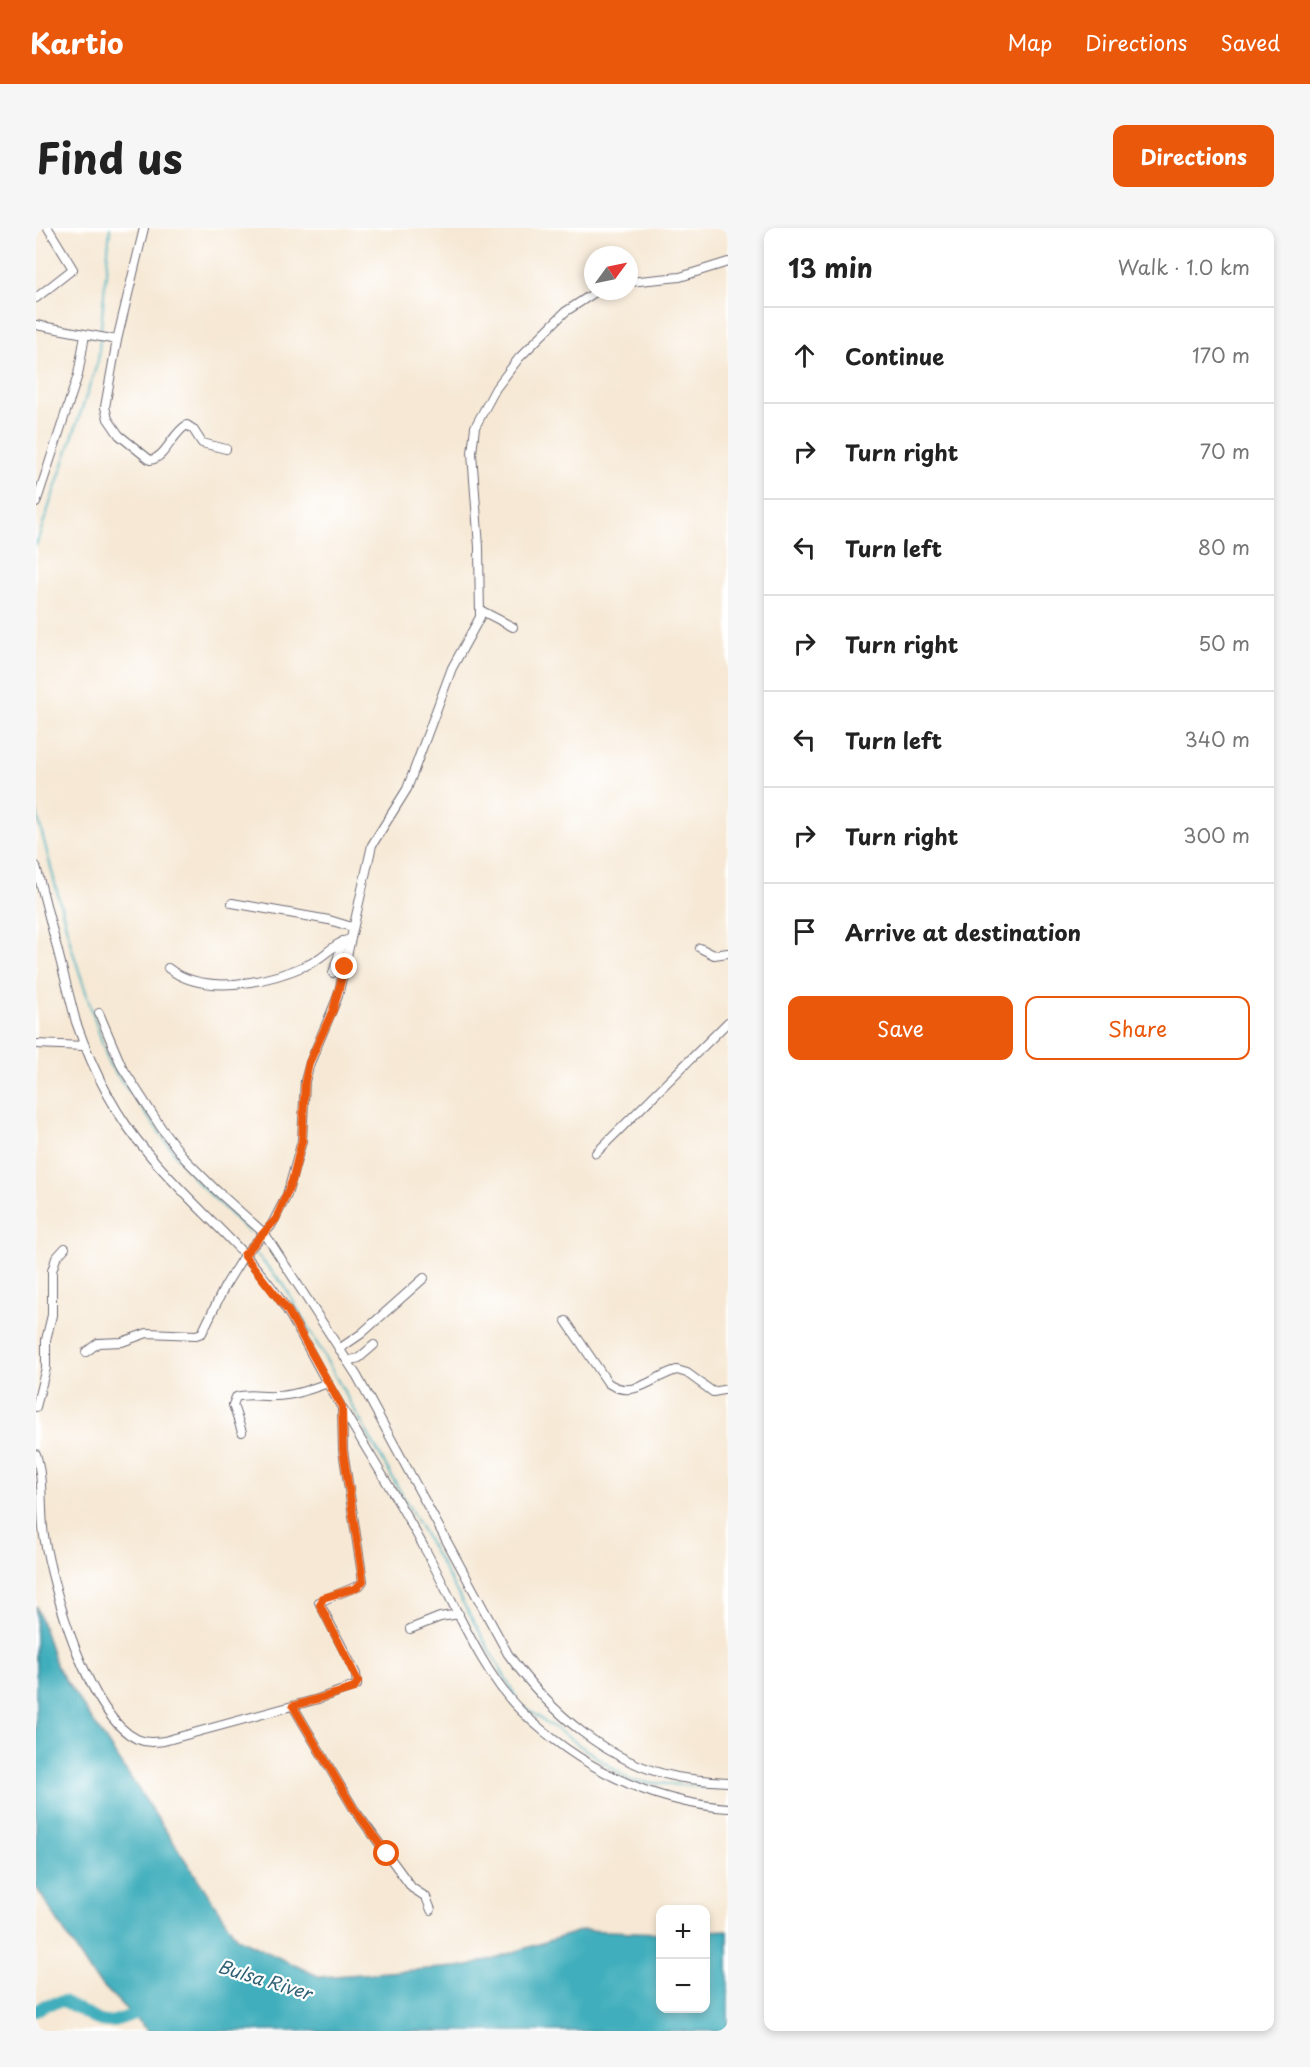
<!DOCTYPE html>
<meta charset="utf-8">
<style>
:root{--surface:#fff;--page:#f6f6f6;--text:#222;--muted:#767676;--line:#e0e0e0;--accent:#ea580c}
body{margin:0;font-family:"Playpen Sans",sans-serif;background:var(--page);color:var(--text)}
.controls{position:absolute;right:18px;bottom:18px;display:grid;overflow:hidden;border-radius:12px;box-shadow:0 3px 9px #0003}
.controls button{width:54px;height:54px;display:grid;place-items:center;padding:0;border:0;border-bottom:2px solid var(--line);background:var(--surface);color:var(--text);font:30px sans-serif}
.compass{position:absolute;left:548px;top:18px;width:54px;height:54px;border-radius:50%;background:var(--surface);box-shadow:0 3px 9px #0003;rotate:57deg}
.stop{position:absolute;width:18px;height:18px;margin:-14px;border:4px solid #ea580c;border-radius:50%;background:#fff}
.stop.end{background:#ea580c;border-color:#fff;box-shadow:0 2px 6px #0008}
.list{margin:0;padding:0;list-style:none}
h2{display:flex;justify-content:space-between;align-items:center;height:78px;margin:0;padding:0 24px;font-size:26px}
h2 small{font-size:20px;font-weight:400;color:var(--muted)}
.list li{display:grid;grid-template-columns:39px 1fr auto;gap:18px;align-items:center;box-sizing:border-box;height:96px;padding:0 24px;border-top:2px solid var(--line)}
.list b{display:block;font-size:22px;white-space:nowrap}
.list em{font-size:20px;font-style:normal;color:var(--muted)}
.actions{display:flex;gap:12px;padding:18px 24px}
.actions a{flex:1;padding:14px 0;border:2px solid var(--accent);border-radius:12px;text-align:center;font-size:21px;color:var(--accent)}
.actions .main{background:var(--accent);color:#fff}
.icon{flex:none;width:33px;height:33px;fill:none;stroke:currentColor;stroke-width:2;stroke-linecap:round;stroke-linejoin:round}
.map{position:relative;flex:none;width:692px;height:1803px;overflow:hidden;border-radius:12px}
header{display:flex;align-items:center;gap:36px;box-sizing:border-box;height:84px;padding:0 30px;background:var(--accent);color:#fff}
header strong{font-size:28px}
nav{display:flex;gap:33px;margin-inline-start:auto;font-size:21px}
.intro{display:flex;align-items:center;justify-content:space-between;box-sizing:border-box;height:144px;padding:0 36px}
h1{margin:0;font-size:42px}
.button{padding:15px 27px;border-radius:12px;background:var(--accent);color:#fff;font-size:21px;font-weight:700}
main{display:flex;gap:36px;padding:0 36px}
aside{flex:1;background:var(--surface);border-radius:12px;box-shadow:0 3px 9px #0003}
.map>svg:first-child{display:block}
.water{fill:#3faebc;stroke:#30687c;stroke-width:1.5}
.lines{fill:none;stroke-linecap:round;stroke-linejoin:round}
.stream{stroke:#3faebc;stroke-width:2}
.river{stroke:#3faebc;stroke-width:12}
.minor-casing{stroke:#6c6771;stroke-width:10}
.minor{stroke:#fff;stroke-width:8}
.route{stroke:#ea580c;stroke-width:8}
.labels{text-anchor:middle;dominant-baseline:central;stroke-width:4.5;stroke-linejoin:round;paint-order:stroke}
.water-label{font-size:18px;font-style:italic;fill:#2f6175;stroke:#fff}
</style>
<header>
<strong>Kartio</strong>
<nav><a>Map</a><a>Directions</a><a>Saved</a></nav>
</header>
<div class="intro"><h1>Find us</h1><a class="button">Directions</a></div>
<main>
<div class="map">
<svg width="692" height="1803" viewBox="0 0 692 1803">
<rect width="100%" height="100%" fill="#fff"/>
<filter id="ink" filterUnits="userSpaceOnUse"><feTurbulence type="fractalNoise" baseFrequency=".0167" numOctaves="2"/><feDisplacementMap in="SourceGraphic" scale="12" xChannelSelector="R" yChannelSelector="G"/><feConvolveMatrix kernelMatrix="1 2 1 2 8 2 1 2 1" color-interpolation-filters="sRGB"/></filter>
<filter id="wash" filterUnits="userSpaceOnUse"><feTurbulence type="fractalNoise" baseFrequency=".008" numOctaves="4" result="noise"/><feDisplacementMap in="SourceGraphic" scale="24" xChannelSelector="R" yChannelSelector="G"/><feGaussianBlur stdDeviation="1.35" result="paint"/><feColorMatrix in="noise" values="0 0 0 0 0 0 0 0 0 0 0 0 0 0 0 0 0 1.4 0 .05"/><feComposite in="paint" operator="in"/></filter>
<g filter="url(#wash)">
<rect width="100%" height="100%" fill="#f6e8d4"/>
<polygon class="water" points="0,1378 21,1439 201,1710 284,1749 433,1738 547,1702 624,1705 624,1780 670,1780 670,1703 692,1702 692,1803 112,1803 56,1747 0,1659"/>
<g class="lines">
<g class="stream">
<polyline points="0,317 62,133 74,0"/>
<polyline points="0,582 36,721 73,836 157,950 213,1004"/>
<polyline points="220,1026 248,1057 484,1476 595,1553 692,1561"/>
</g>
<path class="river" d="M0,1783L9,1777L27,1773C71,1795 60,1803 109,1781"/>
</g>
</g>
<g filter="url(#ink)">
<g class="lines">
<defs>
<g id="minor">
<path d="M108,0L81,112L69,179L72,191L83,207L114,232C130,230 136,205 151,197L157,201L166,215L190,221"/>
<polyline points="593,54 644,49 692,34"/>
<polyline points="0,70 37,41 12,0"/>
<polyline points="0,97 81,112"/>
<polyline points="0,275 42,147 49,107"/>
<polyline points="446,383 477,399"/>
<path d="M0,638L40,794C56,840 79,887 111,924C150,972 200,1011 237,1061C259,1091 274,1126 293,1158C325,1213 360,1267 390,1323C417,1372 445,1444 485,1483C542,1538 612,1574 692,1580"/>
<polyline points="196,675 293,692 316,699"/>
<polyline points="664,720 678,727 692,725"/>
<path d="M132,740C169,769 232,754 271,737C287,731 297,715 314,711"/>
<polyline points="297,745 307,713"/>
<path d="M63,785L86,839L126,901L149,931L180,962L229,1006L321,1148L472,1426C513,1483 571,1535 641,1549C658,1552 675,1553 692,1554"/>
<polyline points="0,816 48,818"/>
<polyline points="560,925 692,794"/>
<path d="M530,1093L572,1155C599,1173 618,1147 641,1142L651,1145L677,1164L692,1161"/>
<polyline points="303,1121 325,1106 388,1050"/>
<polyline points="50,1124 62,1115 86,1114 111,1105 160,1107 166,1105 189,1058 208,1027 235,998 251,967 266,913 269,853 274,835 302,768 336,617 371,561 416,440 444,389 443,319 436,225 439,199 460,160 483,130 529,84 561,63"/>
<polyline points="311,1133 323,1130 338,1117"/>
<polyline points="0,1179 10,1140 10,1112 16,1087 16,1043 20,1030 29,1020"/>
<path d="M206,1204L197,1177L200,1169C214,1165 225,1169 239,1168C257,1168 275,1161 292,1155"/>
<path d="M0,1226C8,1252 4,1281 8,1308C16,1358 52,1488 101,1511C110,1515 119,1514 128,1513L282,1471L321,1457L320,1446L283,1374L324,1357L327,1353L307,1222L306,1180"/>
<polyline points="374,1401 404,1389 423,1386"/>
<polyline points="257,1478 318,1581 376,1660 390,1669 395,1682"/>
</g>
</defs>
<use href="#minor" class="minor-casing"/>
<use href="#minor" class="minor"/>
</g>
</g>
<g class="lines" filter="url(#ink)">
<polyline class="route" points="309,739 297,782 273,835 269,853 266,913 256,953 240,991 208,1027 252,1083 306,1179 307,1222 327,1353 320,1360 287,1370 284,1377 322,1453 318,1460 257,1478 318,1581 351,1626"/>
</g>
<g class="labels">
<g class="water-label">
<text transform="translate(229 1751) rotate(17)">Bulsa River</text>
</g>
</g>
</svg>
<div class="controls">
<button>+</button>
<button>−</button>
</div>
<svg class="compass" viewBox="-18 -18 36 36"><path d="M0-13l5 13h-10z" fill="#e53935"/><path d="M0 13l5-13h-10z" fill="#767676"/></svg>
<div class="stop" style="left:351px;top:1626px"></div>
<div class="stop end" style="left:309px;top:739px"></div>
</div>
<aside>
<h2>13 min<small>Walk · 1.0 km</small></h2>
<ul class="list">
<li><svg class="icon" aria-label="ahead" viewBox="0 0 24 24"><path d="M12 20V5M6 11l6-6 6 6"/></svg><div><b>Continue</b></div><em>170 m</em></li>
<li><svg class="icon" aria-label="right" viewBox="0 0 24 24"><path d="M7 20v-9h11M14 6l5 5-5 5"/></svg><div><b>Turn right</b></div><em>70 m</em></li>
<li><svg class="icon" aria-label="left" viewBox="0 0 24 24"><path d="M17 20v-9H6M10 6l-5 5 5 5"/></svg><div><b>Turn left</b></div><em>80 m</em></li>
<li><svg class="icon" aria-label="right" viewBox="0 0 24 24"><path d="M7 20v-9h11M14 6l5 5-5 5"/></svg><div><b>Turn right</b></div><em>50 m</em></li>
<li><svg class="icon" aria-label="left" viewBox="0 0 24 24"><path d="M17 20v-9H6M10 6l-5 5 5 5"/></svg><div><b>Turn left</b></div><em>340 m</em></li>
<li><svg class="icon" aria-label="right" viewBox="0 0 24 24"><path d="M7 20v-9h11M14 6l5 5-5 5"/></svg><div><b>Turn right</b></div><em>300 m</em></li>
<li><svg class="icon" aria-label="arrive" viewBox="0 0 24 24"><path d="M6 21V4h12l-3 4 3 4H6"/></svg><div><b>Arrive at destination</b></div></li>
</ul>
<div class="actions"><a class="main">Save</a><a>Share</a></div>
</aside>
</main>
